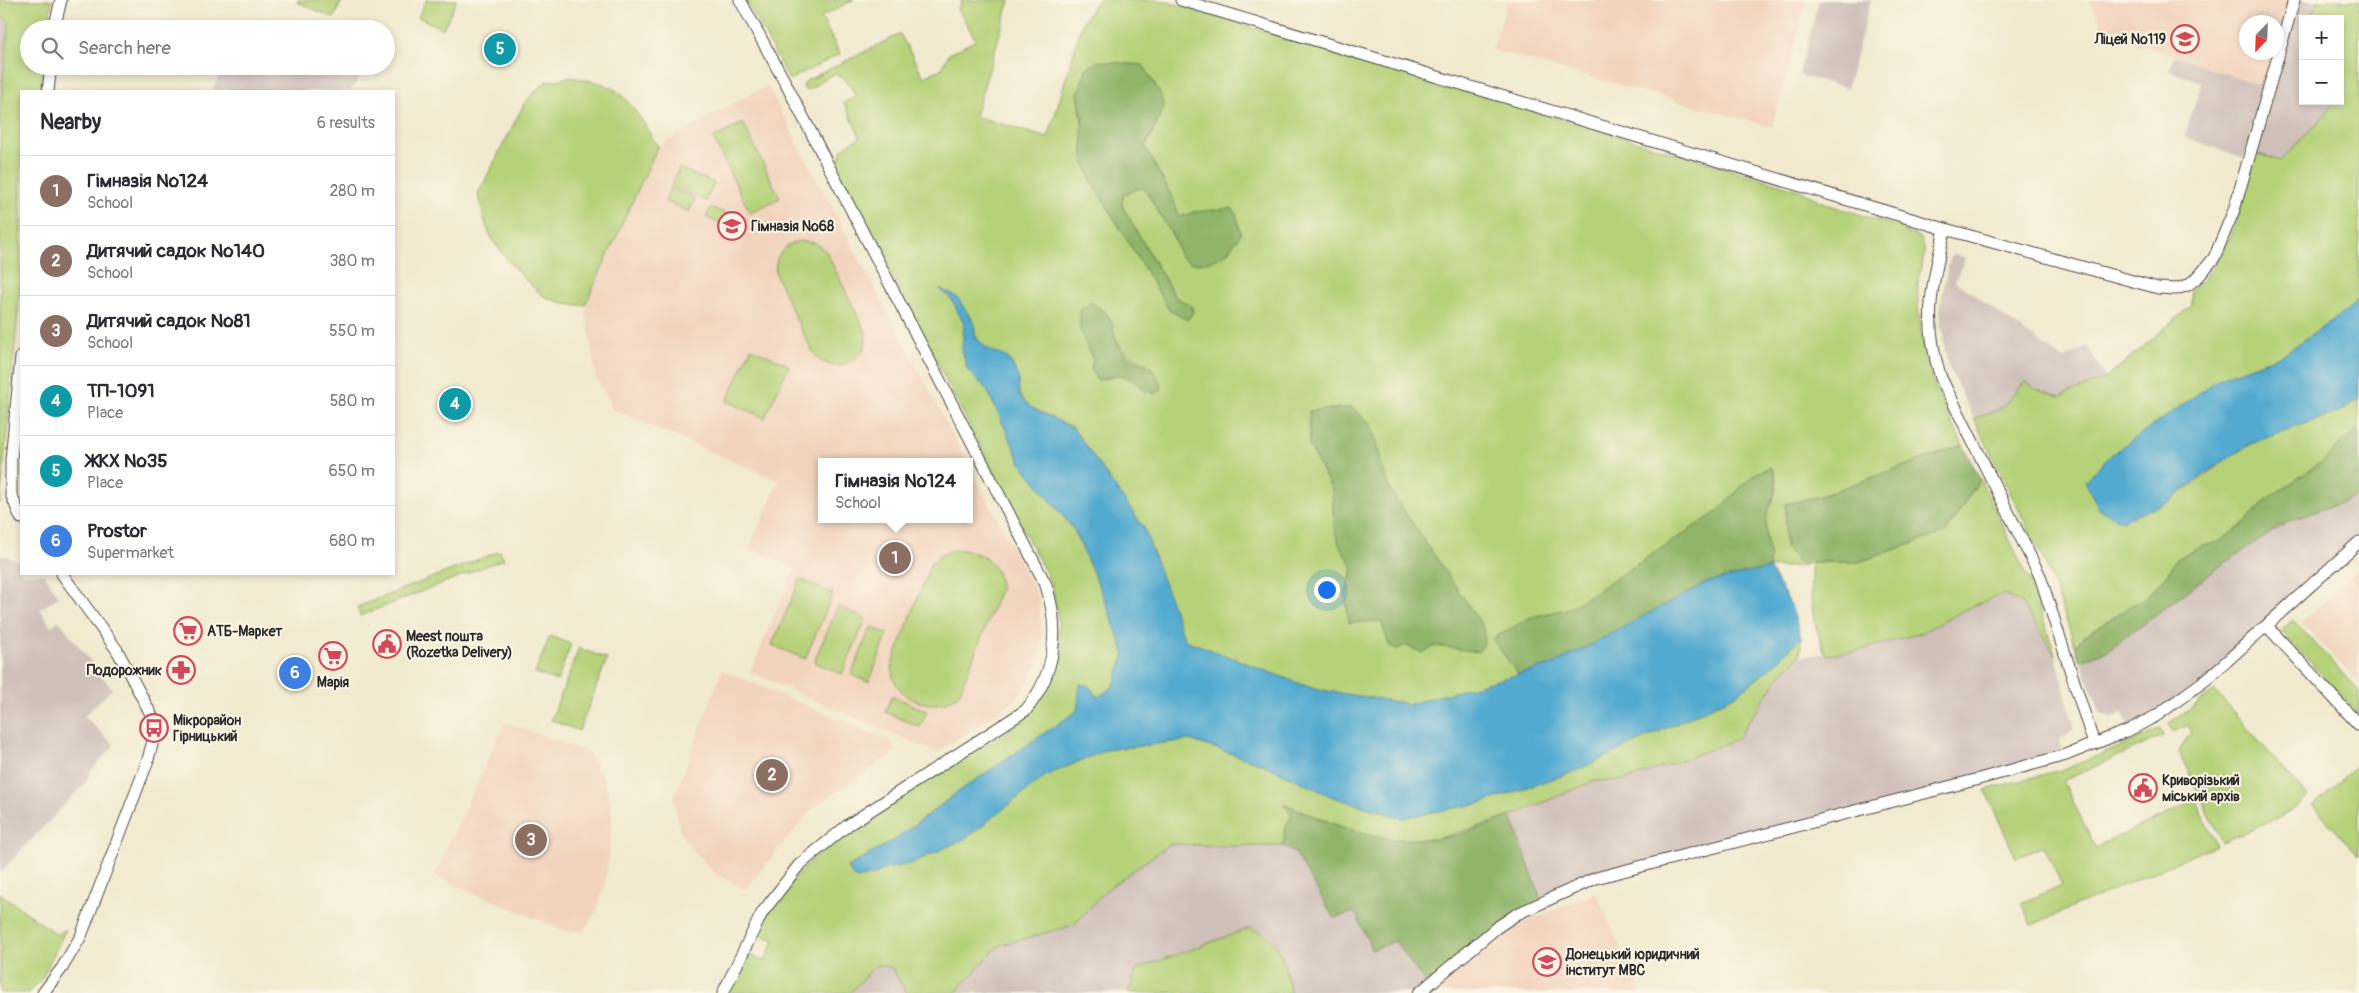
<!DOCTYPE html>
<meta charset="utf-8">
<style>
:root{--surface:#fff;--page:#f7f7f7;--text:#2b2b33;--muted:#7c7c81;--line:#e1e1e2;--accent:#111827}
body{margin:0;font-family:Pangolin,sans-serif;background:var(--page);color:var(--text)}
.controls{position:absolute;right:15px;top:15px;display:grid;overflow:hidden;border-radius:0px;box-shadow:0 2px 8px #0003}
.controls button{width:45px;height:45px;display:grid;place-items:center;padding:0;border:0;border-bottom:1px solid var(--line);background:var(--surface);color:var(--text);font:25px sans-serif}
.compass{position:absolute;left:2239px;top:15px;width:45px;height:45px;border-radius:50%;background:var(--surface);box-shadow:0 2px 8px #0003;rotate:203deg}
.you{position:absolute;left:1326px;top:589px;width:18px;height:18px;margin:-12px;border:4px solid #fff;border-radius:50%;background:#1a73e8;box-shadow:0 0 0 8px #1a73e833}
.badge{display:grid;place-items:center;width:32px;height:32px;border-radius:50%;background:var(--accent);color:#fff;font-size:16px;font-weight:700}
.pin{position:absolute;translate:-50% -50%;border:2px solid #fff;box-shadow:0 1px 5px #0006}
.popup{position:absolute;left:818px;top:458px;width:155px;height:65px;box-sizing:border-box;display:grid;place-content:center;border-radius:0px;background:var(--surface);filter:drop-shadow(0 1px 4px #0005);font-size:16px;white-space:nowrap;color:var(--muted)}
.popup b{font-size:19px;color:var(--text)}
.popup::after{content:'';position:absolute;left:50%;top:100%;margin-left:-10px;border:10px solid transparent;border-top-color:var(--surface)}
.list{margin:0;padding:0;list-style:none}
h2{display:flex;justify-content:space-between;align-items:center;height:65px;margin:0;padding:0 20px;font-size:21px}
h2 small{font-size:16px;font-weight:400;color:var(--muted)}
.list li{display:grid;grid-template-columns:32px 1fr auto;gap:15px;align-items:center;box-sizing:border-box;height:70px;padding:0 20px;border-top:1px solid var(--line)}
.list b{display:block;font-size:19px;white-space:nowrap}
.list p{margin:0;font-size:16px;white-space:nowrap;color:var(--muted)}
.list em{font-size:16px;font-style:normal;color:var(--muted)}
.icon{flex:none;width:28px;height:28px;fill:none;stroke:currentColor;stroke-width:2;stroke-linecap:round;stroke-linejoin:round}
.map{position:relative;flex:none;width:2359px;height:993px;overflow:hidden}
.search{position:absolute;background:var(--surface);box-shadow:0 2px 8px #0003;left:20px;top:20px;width:375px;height:55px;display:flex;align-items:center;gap:12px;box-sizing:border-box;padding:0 18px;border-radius:28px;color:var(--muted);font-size:19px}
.panel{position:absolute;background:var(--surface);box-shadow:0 2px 8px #0003;left:20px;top:90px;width:375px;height:485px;border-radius:0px}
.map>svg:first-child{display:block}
.built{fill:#f2d4be}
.industrial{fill:#cfc0ba}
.green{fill:#b6d279;stroke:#707e52;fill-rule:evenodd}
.forest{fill:#90b469;stroke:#5e704a}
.water{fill:#53aad0;stroke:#3f6a7e}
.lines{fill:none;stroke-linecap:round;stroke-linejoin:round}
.minor-casing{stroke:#494844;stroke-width:13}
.minor{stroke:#fff;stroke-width:11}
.labels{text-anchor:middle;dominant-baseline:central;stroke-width:4;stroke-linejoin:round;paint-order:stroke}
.poi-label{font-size:14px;font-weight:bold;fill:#2b2b2b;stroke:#fcf5e5;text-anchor:start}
</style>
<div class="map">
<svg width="2359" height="993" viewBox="0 0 2359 993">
<rect width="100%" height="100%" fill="#fcf5e5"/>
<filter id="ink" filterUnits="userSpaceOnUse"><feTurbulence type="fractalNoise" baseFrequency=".02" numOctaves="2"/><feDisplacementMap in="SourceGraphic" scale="10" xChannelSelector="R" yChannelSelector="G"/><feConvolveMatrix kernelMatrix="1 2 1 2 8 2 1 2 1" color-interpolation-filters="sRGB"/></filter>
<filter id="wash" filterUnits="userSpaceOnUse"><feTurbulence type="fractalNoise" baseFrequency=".0096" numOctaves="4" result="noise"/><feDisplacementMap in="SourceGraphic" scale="20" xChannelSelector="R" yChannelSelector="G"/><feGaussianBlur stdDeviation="1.12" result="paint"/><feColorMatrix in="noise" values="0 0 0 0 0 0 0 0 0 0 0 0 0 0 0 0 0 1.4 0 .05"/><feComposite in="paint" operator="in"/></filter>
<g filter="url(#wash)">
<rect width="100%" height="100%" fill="#f1eacf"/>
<g class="built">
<polygon points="1508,0 1807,0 1772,127 1492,50"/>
<polygon points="2090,0 2290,0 2277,45 2276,22 2246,22 2246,52 2274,53 2265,87 2106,33"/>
<polygon points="767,85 967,462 821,462 821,519 969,519 969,465 1039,598 1042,643 1035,668 1029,682 1014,701 937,753 750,672 795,568 749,548 779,481 611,409 609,399 596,379 585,305 658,146"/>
<polygon points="2359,568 2359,683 2301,623"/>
<polygon points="722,670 893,742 896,751 814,807 745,889 714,873 693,850 680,832 674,798"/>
<polygon points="505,722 588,752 603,778 610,798 613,823 605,885 596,912 583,931 563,930 434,876"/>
<polygon points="1596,893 1641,993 1426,993 1500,936 1520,924"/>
</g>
<g class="industrial">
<polygon points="1819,0 1871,0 1847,88 1799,75"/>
<polygon points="2300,0 2318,0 2312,19 2303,19 2303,101 2335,101 2324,116 2280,161 2256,153"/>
<polygon points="0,18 9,23 0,107"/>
<polygon points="2174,56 2265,87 2244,158 2184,137 2202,82 2169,71"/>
<polygon points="223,66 351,66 363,72 350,91 212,91"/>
<polygon points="1955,254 1965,258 1955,281 2063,359 2087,346 2106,378 2060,397 2035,388 2026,381 2000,409 1974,419 1948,366 1941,326 1940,308 1947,270 1951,257"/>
<polygon points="2359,492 2359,542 2207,679 2132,729 2122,713 2112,718 2101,713 2080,661 2107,651 2219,567 2289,521 2350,500"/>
<polygon points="3,555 21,562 21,574 44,574 59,597 40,609 51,627 59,621 112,689 84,716 114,745 90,772 87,781 0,873 0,557"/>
<polygon points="2004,594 2022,604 2056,656 2073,723 2073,729 2068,735 2059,740 2063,756 1596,878 1542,902 1511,816 1594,781 1627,780 1736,741 1780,675 1800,656 1858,651 1882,645 1921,633 1972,606"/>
<polygon points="1170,844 1219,846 1283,846 1295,853 1334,918 1355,912 1395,941 1427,986 1419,993 1291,993 1280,951 1266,934 1250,928 1131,982 1128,993 955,993 998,946 1074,925 1106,890"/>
<polygon points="876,965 892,968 907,993 850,993"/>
</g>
<g class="green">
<polygon points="0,0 52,0 48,29 29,29 29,66 44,66 41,91 21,91 21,281 0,504 0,107 9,23 6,19 0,18"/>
<polygon points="298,0 342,0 334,18 297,2"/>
<polygon points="426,0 457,0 443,29 418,17"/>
<polygon points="746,0 854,0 821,17 840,54 789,80"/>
<path d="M962,0H1010L975,116L1048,138L1083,21L1098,0H1161L1799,190L1826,204L1906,229L1905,232L1920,238C1930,251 1919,267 1918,282C1917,292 1918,302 1919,312C1922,368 1939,396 1963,445L1821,496L1786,504L1785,548L1803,566L1769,568C1771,551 1765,541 1766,526C1766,503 1786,490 1771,467L1753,475L1717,512L1570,608L1529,618L1493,639L1519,675L1410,704L1314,689L1184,640L1144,528L1073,428L1032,408L1019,395C1017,341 993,366 977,338C974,334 975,328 974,323C968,309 953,299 942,290L952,300L964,323L962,350L968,371L987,390L1022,465L1074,530L1102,593L1125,654L1113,687L1098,698L1089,686L1077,711L955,794L896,839L847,867L873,875L885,869L910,864L966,838L1047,775L1106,750L1189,740L1263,764L1333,797L1402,818L1481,803L1576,771L1736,695L1772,667L1801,638L1800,656L1780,675L1736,740L1627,780L1594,781L1511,816L1472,829L1435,839H1383L1357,833L1284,804L1292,815L1285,829L1283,846H1219L1170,844L1106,890L1074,925L998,946L955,993H907L892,968L876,965L850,993H730L750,955L765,961L774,940L759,934C799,830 948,780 1030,714C1062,675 1064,630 1051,583L836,168L842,149L860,137L844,103L856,95C833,60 832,78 806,91L803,86L806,81L900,34L924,77L941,69L949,54L976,40L958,9ZM1143,65C1166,101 1166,110 1145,147L1171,195L1180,217L1194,212L1236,213L1238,227L1180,256L1174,238L1146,191L1141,188L1123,195L1122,206L1176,298L1183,301L1169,310L1084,137L1078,94ZM1112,324C1114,346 1127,355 1146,363L1147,393C1134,380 1124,372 1105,379L1091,370L1093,361L1088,346Z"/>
<path d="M2318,0H2359V297L2349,309L2282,355L2222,377L2112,454L2150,509C2187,495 2215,463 2250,445C2285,426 2327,423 2359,399V428L2323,461L2266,500L2243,525L2218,542L2200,547L2176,559L2165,578L2144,598L2084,636L2075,646L2049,571L1974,419L2000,409L2026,381L2035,389L2060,397L2106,378L2192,305L2191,290C2233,258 2242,200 2256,153L2280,161L2324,116L2335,101H2340V19H2312Z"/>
<path d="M570,77C586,80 606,82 618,92C635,106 646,128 658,146L585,305C577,306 551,301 544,296C527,284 494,248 487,228C483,217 481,205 478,194L525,102L545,82Z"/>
<polygon points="743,123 780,198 750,213 713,138"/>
<polygon points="679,168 714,183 706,201 671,186"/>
<polygon points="670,188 695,199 689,212 665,201"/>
<polygon points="711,207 734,217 729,228 706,217"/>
<path d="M799,241L815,243L826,251L866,333C870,357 840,374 821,361C809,353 784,291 776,275C773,258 783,245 799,241Z"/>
<polygon points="751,348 789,365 765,418 727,401"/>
<path d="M1980,479L2029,580L2056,656L2022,604L2004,594L1972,606L1921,633L1858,651L1826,655C1811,618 1810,601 1811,562H1859L1946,532Z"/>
<path d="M954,550C978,548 1001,563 1000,590L959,694C935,717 886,698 893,662L931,563L943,554Z"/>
<polygon points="500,551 504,559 360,616 357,607"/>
<polygon points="800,579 833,594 805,659 772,645"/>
<polygon points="838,606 866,619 842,674 814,662"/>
<polygon points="2293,620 2359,691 2359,714 2285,636 2282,630"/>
<polygon points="871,627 888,634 869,682 851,675"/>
<polygon points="550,636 571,644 557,681 535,673"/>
<polygon points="579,648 607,659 579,731 551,720"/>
<path d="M2215,691L2308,797C2285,818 2251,830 2222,842L2179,752L2187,737L2192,734L2188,725L2173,732L2168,724Z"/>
<polygon points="892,696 927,711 920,727 885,712"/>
<polygon points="2160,728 2163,736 2063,781 2095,847 2196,801 2216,845 2032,925 2021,903 2062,885 2044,846 2016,858 1985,790 2068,768 2134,741"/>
<polygon points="2359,764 2359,856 2313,806"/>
<polygon points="0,893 57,935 66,929 41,980 28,993 0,993"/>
<path d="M1250,928C1284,939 1283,963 1291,993H1128L1137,969Z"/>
</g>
<g class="forest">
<polygon points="1099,61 1143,65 1160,93 1164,108 1145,147 1171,195 1180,217 1194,212 1232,208 1236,213 1241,234 1227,253 1217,259 1202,263 1190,263 1180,256 1174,238 1146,191 1140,188 1123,195 1122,206 1171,291 1176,298 1192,306 1193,313 1187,320 1169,310 1091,180 1083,158 1082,116 1078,94 1086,69"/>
<path d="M1091,302C1097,306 1106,311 1109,317C1116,328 1113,342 1124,352C1144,370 1150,356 1162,387L1157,394C1143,393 1139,380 1126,376C1116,373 1107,379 1097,380L1091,370L1093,361L1080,329V310Z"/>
<path d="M1352,407L1371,424L1389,489L1482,625C1485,635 1486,643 1478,652L1436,646L1422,653L1407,645L1397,649L1389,645L1381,621L1349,623L1345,595L1353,568L1340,546L1334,528L1332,490L1309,446V411Z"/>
<polygon points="2359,428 2359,492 2350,500 2289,521 2219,567 2107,651 2080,661 2075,646 2084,636 2144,598 2165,578 2176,559 2200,547 2218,542 2243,525 2266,500 2323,461"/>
<polygon points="1963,445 1980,479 1946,532 1859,562 1811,562 1803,566 1785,548 1786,504 1821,496"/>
<path d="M1771,467C1784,492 1766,502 1766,526C1765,541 1771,551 1769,568L1708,582L1552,665L1519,675L1492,639L1529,618L1570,608L1717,512L1753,475Z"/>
<path d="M1283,804C1337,825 1374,844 1434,839C1459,837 1486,825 1511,816L1542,902L1517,914L1427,986L1395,941L1372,950L1355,912L1334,918L1295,853L1283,846L1285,829L1292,815Z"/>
</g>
<g class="water">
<polygon points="939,288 957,297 974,323 976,338 988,349 1008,358 1018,376 1019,396 1032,408 1073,428 1144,528 1185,640 1314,689 1410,704 1552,665 1708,582 1769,568 1791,605 1801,638 1772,667 1736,695 1576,771 1481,803 1402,818 1333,797 1263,764 1190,740 1106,750 1047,775 966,838 910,864 885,869 873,875 856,879 847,868 896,839 955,794 1077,711 1080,684 1089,686 1098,697 1113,687 1125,654 1102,593 1074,530 1022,465 987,390 968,371 962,350 964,323 952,300"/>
<polygon points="2359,297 2359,399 2344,410 2250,444 2204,474 2167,503 2121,521 2099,509 2085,481 2112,454 2222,377 2282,355 2349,309"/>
</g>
</g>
<g filter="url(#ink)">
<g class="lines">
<defs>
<g id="minor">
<polyline points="1181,0 1945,229 2158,288 2176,289 2188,285 2199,276 2214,258 2234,210 2294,0"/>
<polyline points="54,29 61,0"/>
<polyline points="48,91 51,66"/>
<path d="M1945,229C1932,287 1922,320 1941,378L2040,576L2094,744"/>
<polyline points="21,357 11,460 11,494 21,518"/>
<polyline points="2267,626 2359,725"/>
<polyline points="43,993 62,968 81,936 147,763 153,741 153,718 117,650 62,574"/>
<path d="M723,993L762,913L799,865L848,825L1026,710C1056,673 1060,629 1046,585L787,86L740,0"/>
<polyline points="1419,993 1496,928 1517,914 1596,878 1975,780 2066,755 2129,730 2156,716 2207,679 2359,542"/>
</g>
</defs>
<use href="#minor" class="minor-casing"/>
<use href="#minor" class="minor"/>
</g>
</g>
<defs>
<symbol id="school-ring" viewBox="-11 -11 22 22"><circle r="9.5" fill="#fcf5e5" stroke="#d1495b" stroke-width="1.5"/><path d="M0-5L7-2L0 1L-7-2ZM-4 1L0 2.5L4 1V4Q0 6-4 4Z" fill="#d1495b"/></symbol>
<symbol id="supermarket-ring" viewBox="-11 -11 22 22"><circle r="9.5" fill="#fcf5e5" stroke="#d1495b" stroke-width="1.5"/><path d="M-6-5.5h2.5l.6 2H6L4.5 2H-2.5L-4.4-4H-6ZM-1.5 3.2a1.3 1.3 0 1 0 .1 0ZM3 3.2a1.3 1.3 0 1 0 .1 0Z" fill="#d1495b"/></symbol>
<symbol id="civic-ring" viewBox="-11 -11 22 22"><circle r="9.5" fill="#fcf5e5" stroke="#d1495b" stroke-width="1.5"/><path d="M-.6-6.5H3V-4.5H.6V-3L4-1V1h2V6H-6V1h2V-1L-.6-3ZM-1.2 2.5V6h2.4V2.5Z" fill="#d1495b"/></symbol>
<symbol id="pharmacy-ring" viewBox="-11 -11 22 22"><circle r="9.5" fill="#fcf5e5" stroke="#d1495b" stroke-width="1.5"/><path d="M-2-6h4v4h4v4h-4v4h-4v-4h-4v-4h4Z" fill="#d1495b"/></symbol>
<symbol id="bus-ring" viewBox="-11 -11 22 22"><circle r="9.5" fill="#fcf5e5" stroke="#d1495b" stroke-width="1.5"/><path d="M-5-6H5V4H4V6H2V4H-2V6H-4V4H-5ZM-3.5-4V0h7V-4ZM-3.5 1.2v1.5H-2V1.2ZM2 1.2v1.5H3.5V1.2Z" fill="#d1495b"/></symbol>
<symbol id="university-ring" viewBox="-11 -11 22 22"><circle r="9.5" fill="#fcf5e5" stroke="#d1495b" stroke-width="1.5"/><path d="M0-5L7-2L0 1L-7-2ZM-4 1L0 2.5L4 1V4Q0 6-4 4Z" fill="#d1495b"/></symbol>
</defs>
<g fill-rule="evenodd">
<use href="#school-ring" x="2169" y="23" width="32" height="32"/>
<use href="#school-ring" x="716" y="210" width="32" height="32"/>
<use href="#supermarket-ring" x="172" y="615" width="32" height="32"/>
<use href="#civic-ring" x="371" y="628" width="32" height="32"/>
<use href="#supermarket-ring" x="317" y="640" width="32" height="32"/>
<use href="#pharmacy-ring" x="165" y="654" width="32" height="32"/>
<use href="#bus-ring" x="138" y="712" width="32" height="32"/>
<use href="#civic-ring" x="2127" y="772" width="32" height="32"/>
<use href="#university-ring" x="1531" y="946" width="32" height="32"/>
</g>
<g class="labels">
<g class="poi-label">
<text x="2166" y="39" text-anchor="end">Ліцей №119</text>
<text x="751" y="226">Гімназія №68</text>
<text x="207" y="631">АТБ-Маркет</text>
<text x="406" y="636">Meest пошта<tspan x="406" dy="16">(Rozetka Delivery)</tspan></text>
<text x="162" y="670" text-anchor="end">Подорожник</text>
<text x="333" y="682" text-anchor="middle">Марія</text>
<text x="173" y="720">Мiкрорайон<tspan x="173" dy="16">Гiрницький</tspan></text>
<text x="2162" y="780">Криворізький<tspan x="2162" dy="16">міський архів</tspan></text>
<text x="1566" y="954">Донецький юридичний<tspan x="1566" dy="16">інститут МВС</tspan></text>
</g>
</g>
</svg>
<div class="controls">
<button>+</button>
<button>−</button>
</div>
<svg class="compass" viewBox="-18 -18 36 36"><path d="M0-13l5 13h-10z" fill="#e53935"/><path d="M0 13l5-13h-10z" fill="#7c7c81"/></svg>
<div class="you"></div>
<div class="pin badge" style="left:895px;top:558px;background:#8d6e63">1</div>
<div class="popup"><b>Гімназія №124</b>School</div>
<div class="pin badge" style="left:772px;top:775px;background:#8d6e63">2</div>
<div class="pin badge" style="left:531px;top:840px;background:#8d6e63">3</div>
<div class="pin badge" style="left:455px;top:404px;background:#0f9aa8">4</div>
<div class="pin badge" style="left:500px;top:49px;background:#0f9aa8">5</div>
<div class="pin badge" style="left:295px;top:673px;background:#3f7fe0">6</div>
<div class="search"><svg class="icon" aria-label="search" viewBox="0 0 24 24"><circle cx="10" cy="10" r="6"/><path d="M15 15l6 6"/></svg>Search here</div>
<section class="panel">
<h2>Nearby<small>6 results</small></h2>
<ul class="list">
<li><span class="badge" style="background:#8d6e63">1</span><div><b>Гімназія №124</b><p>School</p></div><em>280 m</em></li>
<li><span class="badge" style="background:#8d6e63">2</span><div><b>Дитячий садок №140</b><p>School</p></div><em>380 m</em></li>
<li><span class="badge" style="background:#8d6e63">3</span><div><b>Дитячий садок №81</b><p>School</p></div><em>550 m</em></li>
<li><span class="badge" style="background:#0f9aa8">4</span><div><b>ТП-1091</b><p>Place</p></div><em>580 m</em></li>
<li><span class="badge" style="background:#0f9aa8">5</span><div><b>ЖКХ №35</b><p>Place</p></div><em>650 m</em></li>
<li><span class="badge" style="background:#3f7fe0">6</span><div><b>Prostor</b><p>Supermarket</p></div><em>680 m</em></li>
</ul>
</section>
</div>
